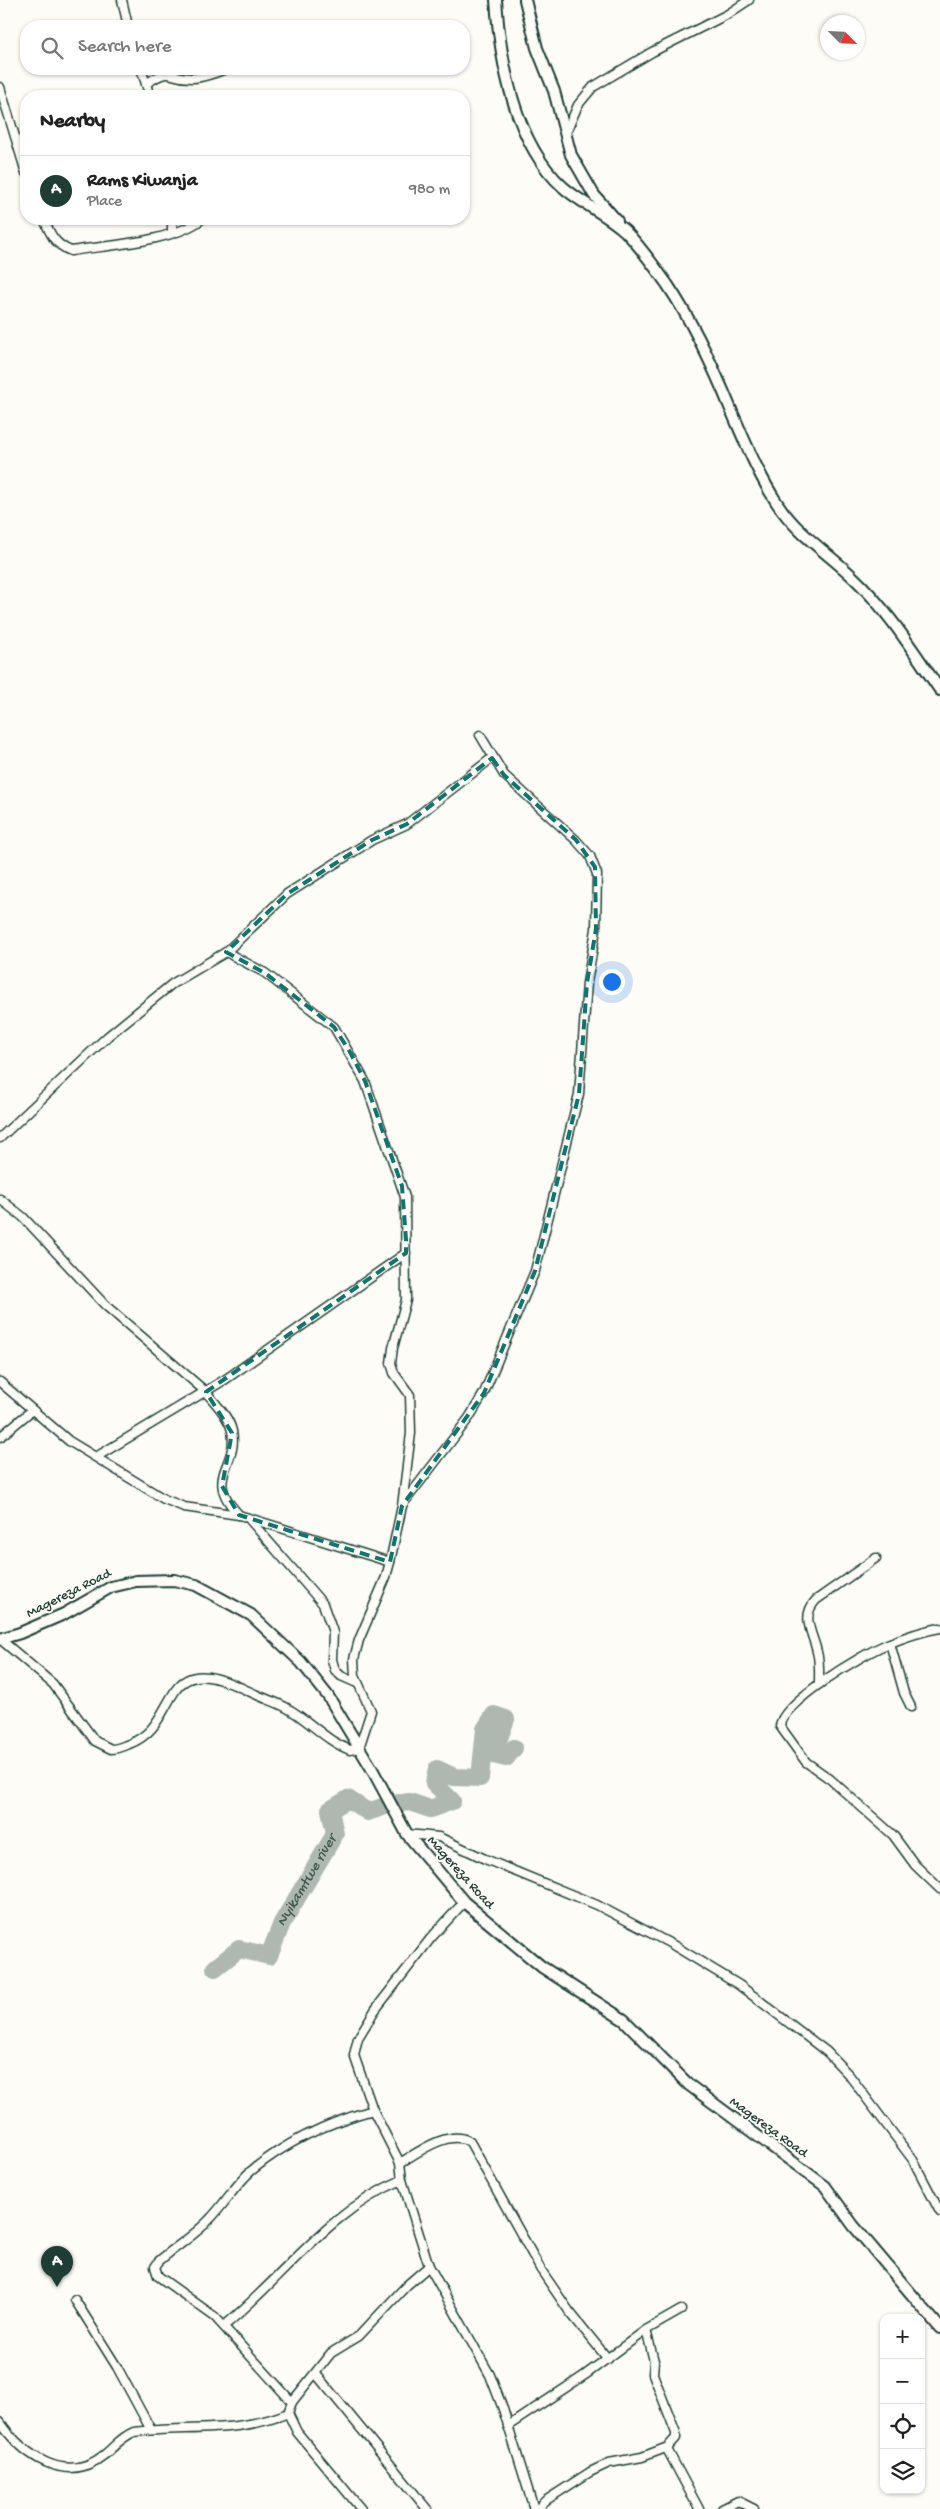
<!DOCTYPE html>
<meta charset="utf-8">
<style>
:root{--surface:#fff;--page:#f6f6f6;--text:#222;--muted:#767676;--line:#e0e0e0;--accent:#1f3d34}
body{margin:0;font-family:"Gochi Hand",sans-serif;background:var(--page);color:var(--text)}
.controls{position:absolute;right:15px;bottom:15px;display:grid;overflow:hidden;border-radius:10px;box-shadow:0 1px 4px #0004}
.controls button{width:45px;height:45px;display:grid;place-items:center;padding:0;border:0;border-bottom:1px solid var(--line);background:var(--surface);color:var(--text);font:25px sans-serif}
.compass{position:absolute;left:820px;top:15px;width:45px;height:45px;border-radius:50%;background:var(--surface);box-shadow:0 1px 4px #0004;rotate:114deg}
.you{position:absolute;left:611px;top:981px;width:18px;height:18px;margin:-12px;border:4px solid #fff;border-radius:50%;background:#1a73e8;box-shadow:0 0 0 8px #1a73e833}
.badge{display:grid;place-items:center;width:32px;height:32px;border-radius:50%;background:var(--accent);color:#fff;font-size:16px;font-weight:700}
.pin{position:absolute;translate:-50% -41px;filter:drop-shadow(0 1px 2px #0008)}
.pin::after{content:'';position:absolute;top:26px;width:18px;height:15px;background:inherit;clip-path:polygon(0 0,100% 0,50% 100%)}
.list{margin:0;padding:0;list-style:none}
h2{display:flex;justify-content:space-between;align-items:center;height:65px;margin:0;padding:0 20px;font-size:21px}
h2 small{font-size:16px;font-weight:400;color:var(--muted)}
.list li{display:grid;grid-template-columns:32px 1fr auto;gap:15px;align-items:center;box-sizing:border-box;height:70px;padding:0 20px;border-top:1px solid var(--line)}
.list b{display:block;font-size:19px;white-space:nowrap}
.list p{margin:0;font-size:16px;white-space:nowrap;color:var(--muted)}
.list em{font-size:16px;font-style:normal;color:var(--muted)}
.icon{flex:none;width:28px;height:28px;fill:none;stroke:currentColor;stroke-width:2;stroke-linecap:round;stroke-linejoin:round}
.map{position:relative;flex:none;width:940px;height:2509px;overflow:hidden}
.search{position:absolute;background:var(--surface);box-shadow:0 1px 4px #0004;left:20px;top:20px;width:450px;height:55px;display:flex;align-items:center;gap:12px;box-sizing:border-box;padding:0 18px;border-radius:20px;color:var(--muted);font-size:19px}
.panel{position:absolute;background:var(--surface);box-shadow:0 1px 4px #0004;left:20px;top:90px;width:450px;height:135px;border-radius:20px}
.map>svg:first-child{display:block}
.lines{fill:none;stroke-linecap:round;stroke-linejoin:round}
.river{stroke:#aeb8b1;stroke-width:18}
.minor-casing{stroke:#1f3d34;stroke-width:11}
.tertiary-casing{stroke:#1f3d34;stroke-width:14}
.minor{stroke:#fdfcf7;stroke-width:8}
.tertiary{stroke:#fdfcf7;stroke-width:10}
.marked{fill:none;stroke:#0f766e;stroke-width:4;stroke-dasharray:10 6;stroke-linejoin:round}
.labels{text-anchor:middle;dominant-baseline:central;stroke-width:4;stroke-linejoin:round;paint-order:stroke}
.street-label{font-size:14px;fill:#1f3d34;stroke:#fdfcf7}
.water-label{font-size:15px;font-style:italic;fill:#435c53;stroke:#fdfcf7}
</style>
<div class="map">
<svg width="940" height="2509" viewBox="0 0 940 2509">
<rect width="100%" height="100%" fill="#fdfcf7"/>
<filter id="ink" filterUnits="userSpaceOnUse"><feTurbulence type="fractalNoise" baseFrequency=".02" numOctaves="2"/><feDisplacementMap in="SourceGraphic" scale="10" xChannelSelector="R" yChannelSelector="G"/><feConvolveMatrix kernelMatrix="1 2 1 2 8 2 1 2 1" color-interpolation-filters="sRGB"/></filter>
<g filter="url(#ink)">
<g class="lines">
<path class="river" id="s1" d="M215,1968L239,1949L269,1956L282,1923L335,1834L330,1810L348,1799L368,1812L391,1804L410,1802L430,1809L452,1801L434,1783L437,1769L454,1777L480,1778L485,1729L494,1715L506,1719L493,1755L506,1758L514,1748"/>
<defs>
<g id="minor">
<polyline points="122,0 128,26"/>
<polyline points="275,25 276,26"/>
<polyline points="141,69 150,96"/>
<path d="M146,84C173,65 167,79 193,78C204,78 216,72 227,69"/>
<polyline points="0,87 26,173"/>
<polyline points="565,135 578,105 593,87 652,52 728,14 749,0"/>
<path d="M44,219C50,234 55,245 71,251C108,245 173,242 202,219"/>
<polyline points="172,219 172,233"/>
<polyline points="0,1138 108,1036 172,984 226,952 287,894 372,840 407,824 492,758"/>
<path d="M0,1199L23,1217L105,1305L206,1392C215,1403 229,1417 232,1431C239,1467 202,1476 239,1515"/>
<polyline points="0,1382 69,1441 164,1499 184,1507 239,1515 390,1562"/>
<polyline points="0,1437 31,1411"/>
<polyline points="96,1457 226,1379 406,1253"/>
<polyline points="403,1504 469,1418 484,1393 535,1271 579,1094 587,983 596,929 597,874 590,856 576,840 504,775 480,735"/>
<polyline points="249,1519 323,1604 333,1632 332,1660 335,1670 341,1676 357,1683"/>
<path d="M940,1628C922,1631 902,1638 885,1645C863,1654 781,1703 780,1726L806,1762L830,1779L893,1835L915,1865L940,1889"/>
<path d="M0,1639L53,1684L95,1741L111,1749C118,1749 123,1746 129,1744C156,1734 161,1712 175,1691C194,1662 232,1684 255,1694C265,1699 277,1702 287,1708C309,1720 326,1741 350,1750L359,1748L371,1711L355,1676L354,1659L359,1640L386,1577L390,1562L402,1506L411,1433L410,1395L394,1373L391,1363L393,1348L406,1300L405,1197L365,1081L334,1027L265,973L226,952"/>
<polyline points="890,1643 904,1693 911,1707"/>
<path d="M819,1684C819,1673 820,1662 817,1652C813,1633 800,1617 816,1600L876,1558"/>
<polyline points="407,1834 439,1837 485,1859 597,1905 673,1945 739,1985 827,2052 849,2075 913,2160 940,2212"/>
<polyline points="464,1902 431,1938 375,2010 358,2038 354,2055 373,2110 400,2163 402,2180 429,2266 490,2375 503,2409 534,2509"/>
<path d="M400,2163C418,2152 451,2128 470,2142L541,2270L569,2311L608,2359"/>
<polyline points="75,2300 117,2367 151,2430"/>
<path d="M224,2326C284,2277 328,2211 402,2180"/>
<polyline points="646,2330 654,2361 653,2374 676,2433 676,2438 668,2447 668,2451 699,2509"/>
<polyline points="316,2374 427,2509"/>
<path d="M292,2402L215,2317L158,2276L155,2267L159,2261C175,2247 194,2236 209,2220C224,2205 235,2185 251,2171C286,2142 329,2122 373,2110"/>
<path d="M0,2422C23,2455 66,2486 104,2455C114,2447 121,2437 134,2432C187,2426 238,2434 288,2413"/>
<polyline points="508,2426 585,2375 646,2330 681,2310"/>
<polyline points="361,2509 297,2432 288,2413 292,2402 331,2353 359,2336 407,2285 429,2266"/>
<polyline points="538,2509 545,2501 590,2472 609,2463 642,2457 668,2447"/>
<polyline points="722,2509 738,2501 754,2509"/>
</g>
<g id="tertiary">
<path d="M496,0C500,61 515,144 563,187C582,204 607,214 625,231C641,247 654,266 667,284C694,324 714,368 732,412C746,444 758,474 777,503C797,534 827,552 853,577C888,610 913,651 940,690"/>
<polyline points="525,0 537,48 554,91 571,155 594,195 617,221"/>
<polyline points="0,1639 20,1633 64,1614 111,1587 136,1581 174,1580 196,1585 251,1615 301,1662 328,1696 372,1769 407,1834 464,1902 542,1967 624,2020 689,2085 825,2186 853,2225 940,2328"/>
</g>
</defs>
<use href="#minor" class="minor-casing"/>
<use href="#tertiary" class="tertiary-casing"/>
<use href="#minor" class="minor"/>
<use href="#tertiary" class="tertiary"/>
</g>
</g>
<path class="marked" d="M492,758L504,775L576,840L595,867L596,929L587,983L579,1094L535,1271L484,1393L402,1506L390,1562L239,1515L222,1486L232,1433L206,1392L406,1253V1240L402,1186L365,1081L350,1052L334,1027L265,973L226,952L287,894L372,840L407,824Z"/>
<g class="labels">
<g class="street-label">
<text transform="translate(69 1594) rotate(-27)">Magereza Road</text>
<text transform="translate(460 1873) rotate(48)">Magereza Road</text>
<text transform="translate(768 2128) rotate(36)">Magereza Road</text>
</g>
<g class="water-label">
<text stroke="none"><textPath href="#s1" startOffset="146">Nyikamtwe river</textPath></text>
</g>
</g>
</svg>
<div class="controls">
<button>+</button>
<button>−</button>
<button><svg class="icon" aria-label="locate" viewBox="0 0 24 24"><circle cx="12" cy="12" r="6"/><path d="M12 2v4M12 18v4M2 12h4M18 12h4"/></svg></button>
<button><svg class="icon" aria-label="layers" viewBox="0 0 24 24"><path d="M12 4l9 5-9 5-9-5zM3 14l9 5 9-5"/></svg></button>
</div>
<svg class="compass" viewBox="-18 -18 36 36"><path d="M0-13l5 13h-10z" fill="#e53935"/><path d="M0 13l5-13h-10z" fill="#767676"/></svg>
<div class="you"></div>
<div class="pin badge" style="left:57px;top:2287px">A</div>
<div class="search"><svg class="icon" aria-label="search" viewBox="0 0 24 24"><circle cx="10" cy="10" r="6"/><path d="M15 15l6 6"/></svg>Search here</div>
<section class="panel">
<h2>Nearby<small></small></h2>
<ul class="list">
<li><span class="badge">A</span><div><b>Rams Kiwanja</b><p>Place</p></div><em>980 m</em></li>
</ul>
</section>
</div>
